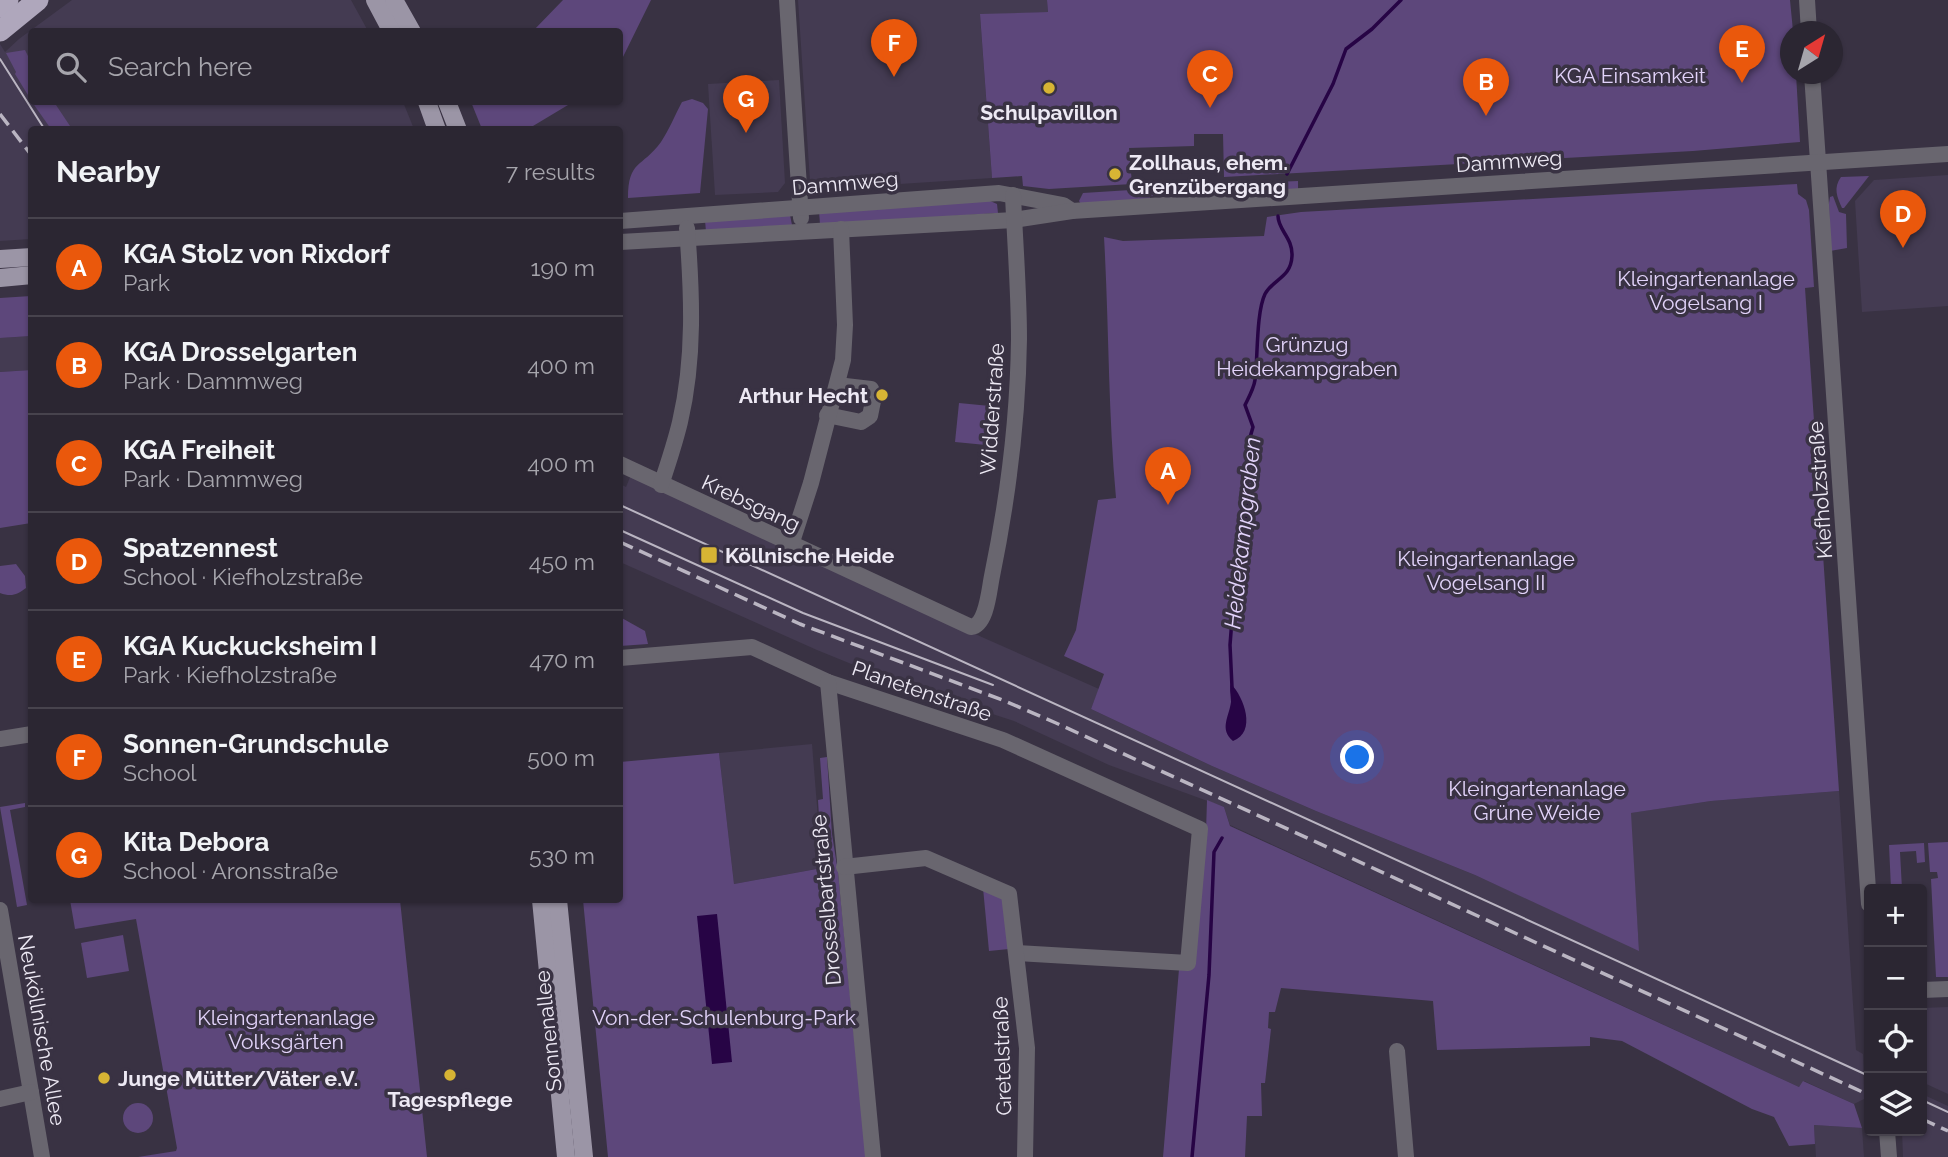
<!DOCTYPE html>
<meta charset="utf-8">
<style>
:root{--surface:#2b2632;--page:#332e3a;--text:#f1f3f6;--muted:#a6a5ac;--line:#47434d;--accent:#ea580c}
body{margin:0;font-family:Raleway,sans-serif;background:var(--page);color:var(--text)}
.controls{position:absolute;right:21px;bottom:21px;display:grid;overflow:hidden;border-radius:7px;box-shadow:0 2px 5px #0004}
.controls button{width:63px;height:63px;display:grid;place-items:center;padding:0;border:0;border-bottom:2px solid var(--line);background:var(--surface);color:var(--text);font:35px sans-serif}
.compass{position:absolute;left:1780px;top:21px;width:63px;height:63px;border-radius:50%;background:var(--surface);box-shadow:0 2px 5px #0004;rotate:37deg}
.you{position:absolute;left:1358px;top:758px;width:24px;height:24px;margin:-18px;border:5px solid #fff;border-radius:50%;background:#1a73e8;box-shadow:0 0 0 10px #1a73e833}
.badge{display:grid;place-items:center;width:46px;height:46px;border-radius:50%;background:var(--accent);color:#fff;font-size:23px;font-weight:700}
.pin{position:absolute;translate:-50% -58px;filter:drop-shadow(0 2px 4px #0008)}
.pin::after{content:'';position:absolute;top:37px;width:24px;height:21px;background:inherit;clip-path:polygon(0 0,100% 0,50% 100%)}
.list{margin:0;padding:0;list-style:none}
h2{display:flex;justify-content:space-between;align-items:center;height:91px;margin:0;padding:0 28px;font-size:30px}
h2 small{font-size:23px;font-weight:400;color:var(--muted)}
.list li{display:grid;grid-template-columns:46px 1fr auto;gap:21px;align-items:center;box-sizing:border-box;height:98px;padding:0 28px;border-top:2px solid var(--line)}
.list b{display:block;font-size:26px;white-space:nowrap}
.list p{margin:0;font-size:23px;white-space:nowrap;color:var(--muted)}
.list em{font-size:23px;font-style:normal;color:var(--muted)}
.icon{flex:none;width:38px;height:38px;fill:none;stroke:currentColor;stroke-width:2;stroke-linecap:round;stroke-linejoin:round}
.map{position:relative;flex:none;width:1948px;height:1157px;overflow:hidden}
.search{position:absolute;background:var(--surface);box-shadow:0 2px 5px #0004;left:28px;top:28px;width:595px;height:77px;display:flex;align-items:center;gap:18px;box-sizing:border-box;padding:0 24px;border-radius:7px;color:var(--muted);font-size:26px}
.panel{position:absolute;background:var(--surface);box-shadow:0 2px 5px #0004;left:28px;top:126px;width:595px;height:777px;border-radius:7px}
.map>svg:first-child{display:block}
.built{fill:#443b52}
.green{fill:#5d477b}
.water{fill:#270445}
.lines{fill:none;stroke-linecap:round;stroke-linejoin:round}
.stream{stroke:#270445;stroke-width:3.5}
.minor{stroke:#69666f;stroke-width:16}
.major{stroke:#9b95a6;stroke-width:18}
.highway{stroke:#afa7bc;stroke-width:21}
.tram{stroke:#bab5c2;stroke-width:2}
.rail{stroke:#bab5c2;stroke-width:3.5;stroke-dasharray:14 7;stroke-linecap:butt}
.poi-dot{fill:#d7b434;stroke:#393243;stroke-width:2.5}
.labels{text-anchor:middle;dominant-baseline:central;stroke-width:7;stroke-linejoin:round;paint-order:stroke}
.park-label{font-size:21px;fill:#e2d3fa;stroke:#393243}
.poi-label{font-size:21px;font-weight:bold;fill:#ede9f4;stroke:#393243;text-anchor:start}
.street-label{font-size:21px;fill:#ede9f4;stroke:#393243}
.water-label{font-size:23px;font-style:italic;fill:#e3d4fc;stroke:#393243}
</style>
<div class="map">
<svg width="1948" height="1157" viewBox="0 0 1948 1157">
<rect width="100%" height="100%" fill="#393243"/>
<g class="built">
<polygon points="72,0 351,0 368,31 32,32 32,102 403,102 414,129 32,130 31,239 0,241 0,44 5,52 19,39"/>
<polygon points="798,0 1047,0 1048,12 980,15 992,178 823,189 810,181"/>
<polygon points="779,80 785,183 778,192 715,195 708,84"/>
<polygon points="1948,175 1948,306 1862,312 1855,201 1874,180"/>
<polygon points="31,336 31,370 0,372 0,338"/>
<polygon points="631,475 984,638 1099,689 1091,709 1212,766 1316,811 1475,875 1639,950 1630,813 1711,801 1839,791 1856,1050 1863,1054 1864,1099 1854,1104 1804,1081 1799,1087 1230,825 1224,807 1109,765 1014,721 903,685 817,650 620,562 620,484 626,487"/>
<polygon points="812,744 822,868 734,884 719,753"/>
<polygon points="1948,1007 1948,1094 1922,1082 1922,1008"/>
<polygon points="1922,1094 1948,1106 1948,1157 1903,1157 1902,1131 1922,1131"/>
<polygon points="1814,1125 1862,1128 1864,1157 1816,1157"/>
</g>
<g class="green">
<polygon points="563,0 651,0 620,63 620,32 533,31"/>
<polygon points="1047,0 1790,0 1793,31 1790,32 1790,74 1796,74 1800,142 1693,151 1224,177 1223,134 1194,134 1194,146 1129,148 1132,184 1049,189 1023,186 1022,176 992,178 980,14 1048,12"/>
<polygon points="25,50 31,62 31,100 15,74 16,72 6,53"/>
<path d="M692,99L703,103L708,109L700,193L628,198C628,160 642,168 661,142C669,130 675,115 682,102Z"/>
<polygon points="32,102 54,102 72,129 51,129"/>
<polygon points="471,102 573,102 528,129 482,129"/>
<path d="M1869,176L1844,208H1842C1837,197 1833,188 1841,177Z"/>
<polygon points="1298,181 1298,189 1244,194 1240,190 1233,191 1233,184"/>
<polygon points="1224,184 1225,191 1217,192 1214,196 1170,199 1167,188"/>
<path d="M1797,184L1798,194L1806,200L1809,210L1814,287L1805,288L1839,791L1711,801L1631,813L1639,951L1475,875L1316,811L1212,766L1091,709L1104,674L1064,656L1076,630L1098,500L1116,498C1108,411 1109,324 1104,237L1123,241L1264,236L1267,217L1301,212Z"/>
<polygon points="1162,188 1161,195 1151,196 1147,201 1081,204 1079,201 1083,193"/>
<polygon points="1833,196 1839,212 1846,214 1847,248 1830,251 1829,203 1830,197"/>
<polygon points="988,200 997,204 998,213 820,225 819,210"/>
<polygon points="790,215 792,225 706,232 705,220"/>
<polygon points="31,296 31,336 0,338 0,298"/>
<polygon points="31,370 31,523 0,528 0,372"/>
<polygon points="959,403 990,406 986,445 955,442"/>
<path d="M16,564L25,576L26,588C17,595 11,597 0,593V566Z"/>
<polygon points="620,617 645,631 648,644 620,646"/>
<polygon points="719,753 734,884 822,868 818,800 823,799 820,758 827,757 832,834 838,872 866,1157 608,1157 583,900 620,900 620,762"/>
<polygon points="1207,800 1224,807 1230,826 1799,1087 1803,1081 1854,1104 1862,1128 1814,1125 1815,1144 1789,1146 1774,1117 1752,1109 1622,1041 1590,1037 1590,1046 1437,1050 1433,1001 1281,988 1275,1012 1269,1012 1268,1028 1271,1029 1265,1083 1261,1083 1262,1116 1247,1116 1245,1157 1163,1157 1179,969 1191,970 1206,832"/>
<polygon points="25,803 25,807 10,810 27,905 17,907 0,807"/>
<polygon points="1948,842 1948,977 1936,977 1931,879 1938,878 1937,872 1930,872 1928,843"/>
<polygon points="1924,843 1925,862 1917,863 1916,851 1900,852 1902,889 1891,889 1889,845"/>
<polygon points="983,888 1003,899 1009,949 989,951"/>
<polygon points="70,900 400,900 427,1157 138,1157 176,1151 177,1148 136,919 75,929"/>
<polygon points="123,935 129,971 87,978 81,943"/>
<circle cx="138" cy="1118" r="15"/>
</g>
<g class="water">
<path d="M1231,684C1244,697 1257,732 1233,741C1219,729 1229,717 1231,702C1231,694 1229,690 1231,684Z"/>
<polygon points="717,914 732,1062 712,1064 697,916"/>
</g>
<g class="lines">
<g class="stream">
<polyline points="1287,174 1333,84 1346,49 1372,29 1401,0"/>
<path d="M1232,687L1230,645L1238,542L1246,516L1249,441L1253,427L1245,405C1249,397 1254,388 1255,380C1258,357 1256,313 1265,294C1273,279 1291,278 1292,256C1293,238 1278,230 1278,216"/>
<polyline points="1192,1157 1209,975 1214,852 1222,838"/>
</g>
<g class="minor">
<polyline points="787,0 801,218"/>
<polyline points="1807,0 1809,32"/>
<polyline points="1812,74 1869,904"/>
<polyline points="620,221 999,193 1063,205 1072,211"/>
<polyline points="620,242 1014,220 1072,211 1948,154"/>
<polyline points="827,415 861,422 870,416 874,396 871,389 837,385"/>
<path d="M620,464L971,627C987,625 989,590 992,576C1008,498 1018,419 1019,339C1019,291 1015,243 1013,195"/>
<path d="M661,485C668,464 675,443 680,422C695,358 692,293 687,228"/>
<polyline points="791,545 811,483 843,360 845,325 841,229"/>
<polyline points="620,658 752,647 828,682 1003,740 1200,829 1188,963 1017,953"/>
<polyline points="828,682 873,1157"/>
<polyline points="0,739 32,734"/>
<polyline points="844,867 926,858 1009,894 1027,1048 1025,1157"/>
<polyline points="0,910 42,1157"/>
<polyline points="1922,990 1948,989"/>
<polyline points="1397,1051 1406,1157"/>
<polyline points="0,1099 31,1092"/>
<polyline points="1887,1131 1889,1157"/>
</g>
<g class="major">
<polyline points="375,0 392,32"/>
<polyline points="394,0 412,32"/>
<polyline points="427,102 437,130"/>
<polyline points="447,102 458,130"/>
<polyline points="0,259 32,257"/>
<polyline points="0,278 32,275"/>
<polyline points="541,900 566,1157"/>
<polyline points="558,900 584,1157"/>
</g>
<g class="highway">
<polyline points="0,7 8,0"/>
<polyline points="0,31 38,0"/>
</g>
<g class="tram">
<polyline points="0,59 45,130"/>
<polyline points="620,505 1869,1076"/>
<polyline points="620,530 803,613 993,685"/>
<polyline points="1922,1100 1948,1112"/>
</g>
<g class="rail">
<polyline points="0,114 32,156"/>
<polyline points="620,542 800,624 1005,701 1056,723 1869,1095"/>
<polyline points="1922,1119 1948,1131"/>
</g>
</g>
<g class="poi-dot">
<circle cx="1049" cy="88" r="7"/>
<circle cx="1115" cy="174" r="7"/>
<circle cx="882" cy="395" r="7"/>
<rect x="700" y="546" width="18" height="18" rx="3.5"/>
<circle cx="450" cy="1075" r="7"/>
<circle cx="104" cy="1078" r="7"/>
</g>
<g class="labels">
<g class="park-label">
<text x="1630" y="75">KGA Einsamkeit</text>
<text x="1706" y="278">Kleingartenanlage<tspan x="1706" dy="24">Vogelsang I</tspan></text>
<text x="1307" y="344">Grünzug<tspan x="1307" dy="24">Heidekampgraben</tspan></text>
<text x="1486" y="558">Kleingartenanlage<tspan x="1486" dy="24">Vogelsang II</tspan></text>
<text x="1537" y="788">Kleingartenanlage<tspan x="1537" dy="24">Grüne Weide</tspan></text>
<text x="286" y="1017">Kleingartenanlage<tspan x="286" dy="24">Volksgärten</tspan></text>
<text x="724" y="1017">Von-der-Schulenburg-Park</text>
</g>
<g class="poi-label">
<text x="1049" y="112" text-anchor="middle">Schulpavillon</text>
<text x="1129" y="162">Zollhaus, ehem.<tspan x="1129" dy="24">Grenzübergang</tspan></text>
<text x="868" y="395" text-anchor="end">Arthur Hecht</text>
<text x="725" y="555">Köllnische Heide</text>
<text x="118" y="1078">Junge Mütter/Väter e.V.</text>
<text x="450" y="1099" text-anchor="middle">Tagespflege</text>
</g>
<g class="street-label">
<text transform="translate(1509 161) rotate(-4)">Dammweg</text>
<text transform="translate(845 183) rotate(-5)">Dammweg</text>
<text transform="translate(992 409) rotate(-86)">Widderstraße</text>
<text transform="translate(1820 490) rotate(-94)">Kiefholzstraße</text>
<text transform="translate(751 503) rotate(25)">Krebsgang</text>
<text transform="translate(922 691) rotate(19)">Planetenstraße</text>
<text transform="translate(826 900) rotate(-95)">Drosselbartstraße</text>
<text transform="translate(42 1030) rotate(80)">Neuköllnische Allee</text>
<text transform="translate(548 1031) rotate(-96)">Sonnenallee</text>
<text transform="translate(1002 1056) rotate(-92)">Gretelstraße</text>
</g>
<g class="water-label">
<text transform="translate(1242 533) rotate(-84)">Heidekampgraben</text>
</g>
</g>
</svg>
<div class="controls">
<button>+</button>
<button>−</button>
<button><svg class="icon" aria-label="locate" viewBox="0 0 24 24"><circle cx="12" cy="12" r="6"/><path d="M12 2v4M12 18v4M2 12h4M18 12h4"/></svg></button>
<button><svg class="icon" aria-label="layers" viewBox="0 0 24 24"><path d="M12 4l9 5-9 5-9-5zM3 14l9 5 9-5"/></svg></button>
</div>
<svg class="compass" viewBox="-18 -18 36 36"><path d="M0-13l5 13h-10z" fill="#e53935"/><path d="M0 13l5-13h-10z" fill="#a6a5ac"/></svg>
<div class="you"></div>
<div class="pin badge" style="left:1168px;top:505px">A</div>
<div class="pin badge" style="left:1486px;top:116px">B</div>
<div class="pin badge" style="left:1210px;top:108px">C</div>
<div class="pin badge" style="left:1903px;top:248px">D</div>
<div class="pin badge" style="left:1742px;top:83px">E</div>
<div class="pin badge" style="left:894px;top:77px">F</div>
<div class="pin badge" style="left:746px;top:133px">G</div>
<div class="search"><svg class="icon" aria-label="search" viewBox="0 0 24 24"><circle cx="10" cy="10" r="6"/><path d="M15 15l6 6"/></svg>Search here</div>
<section class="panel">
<h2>Nearby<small>7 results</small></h2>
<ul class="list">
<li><span class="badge">A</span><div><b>KGA Stolz von Rixdorf</b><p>Park</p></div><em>190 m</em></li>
<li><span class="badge">B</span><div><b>KGA Drosselgarten</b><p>Park · Dammweg</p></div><em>400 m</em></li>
<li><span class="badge">C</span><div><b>KGA Freiheit</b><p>Park · Dammweg</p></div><em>400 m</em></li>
<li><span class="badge">D</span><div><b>Spatzennest</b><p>School · Kiefholzstraße</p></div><em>450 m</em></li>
<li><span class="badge">E</span><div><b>KGA Kuckucksheim I</b><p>Park · Kiefholzstraße</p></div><em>470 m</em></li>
<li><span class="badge">F</span><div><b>Sonnen-Grundschule</b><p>School</p></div><em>500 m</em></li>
<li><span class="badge">G</span><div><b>Kita Debora</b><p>School · Aronsstraße</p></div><em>530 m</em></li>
</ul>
</section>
</div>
